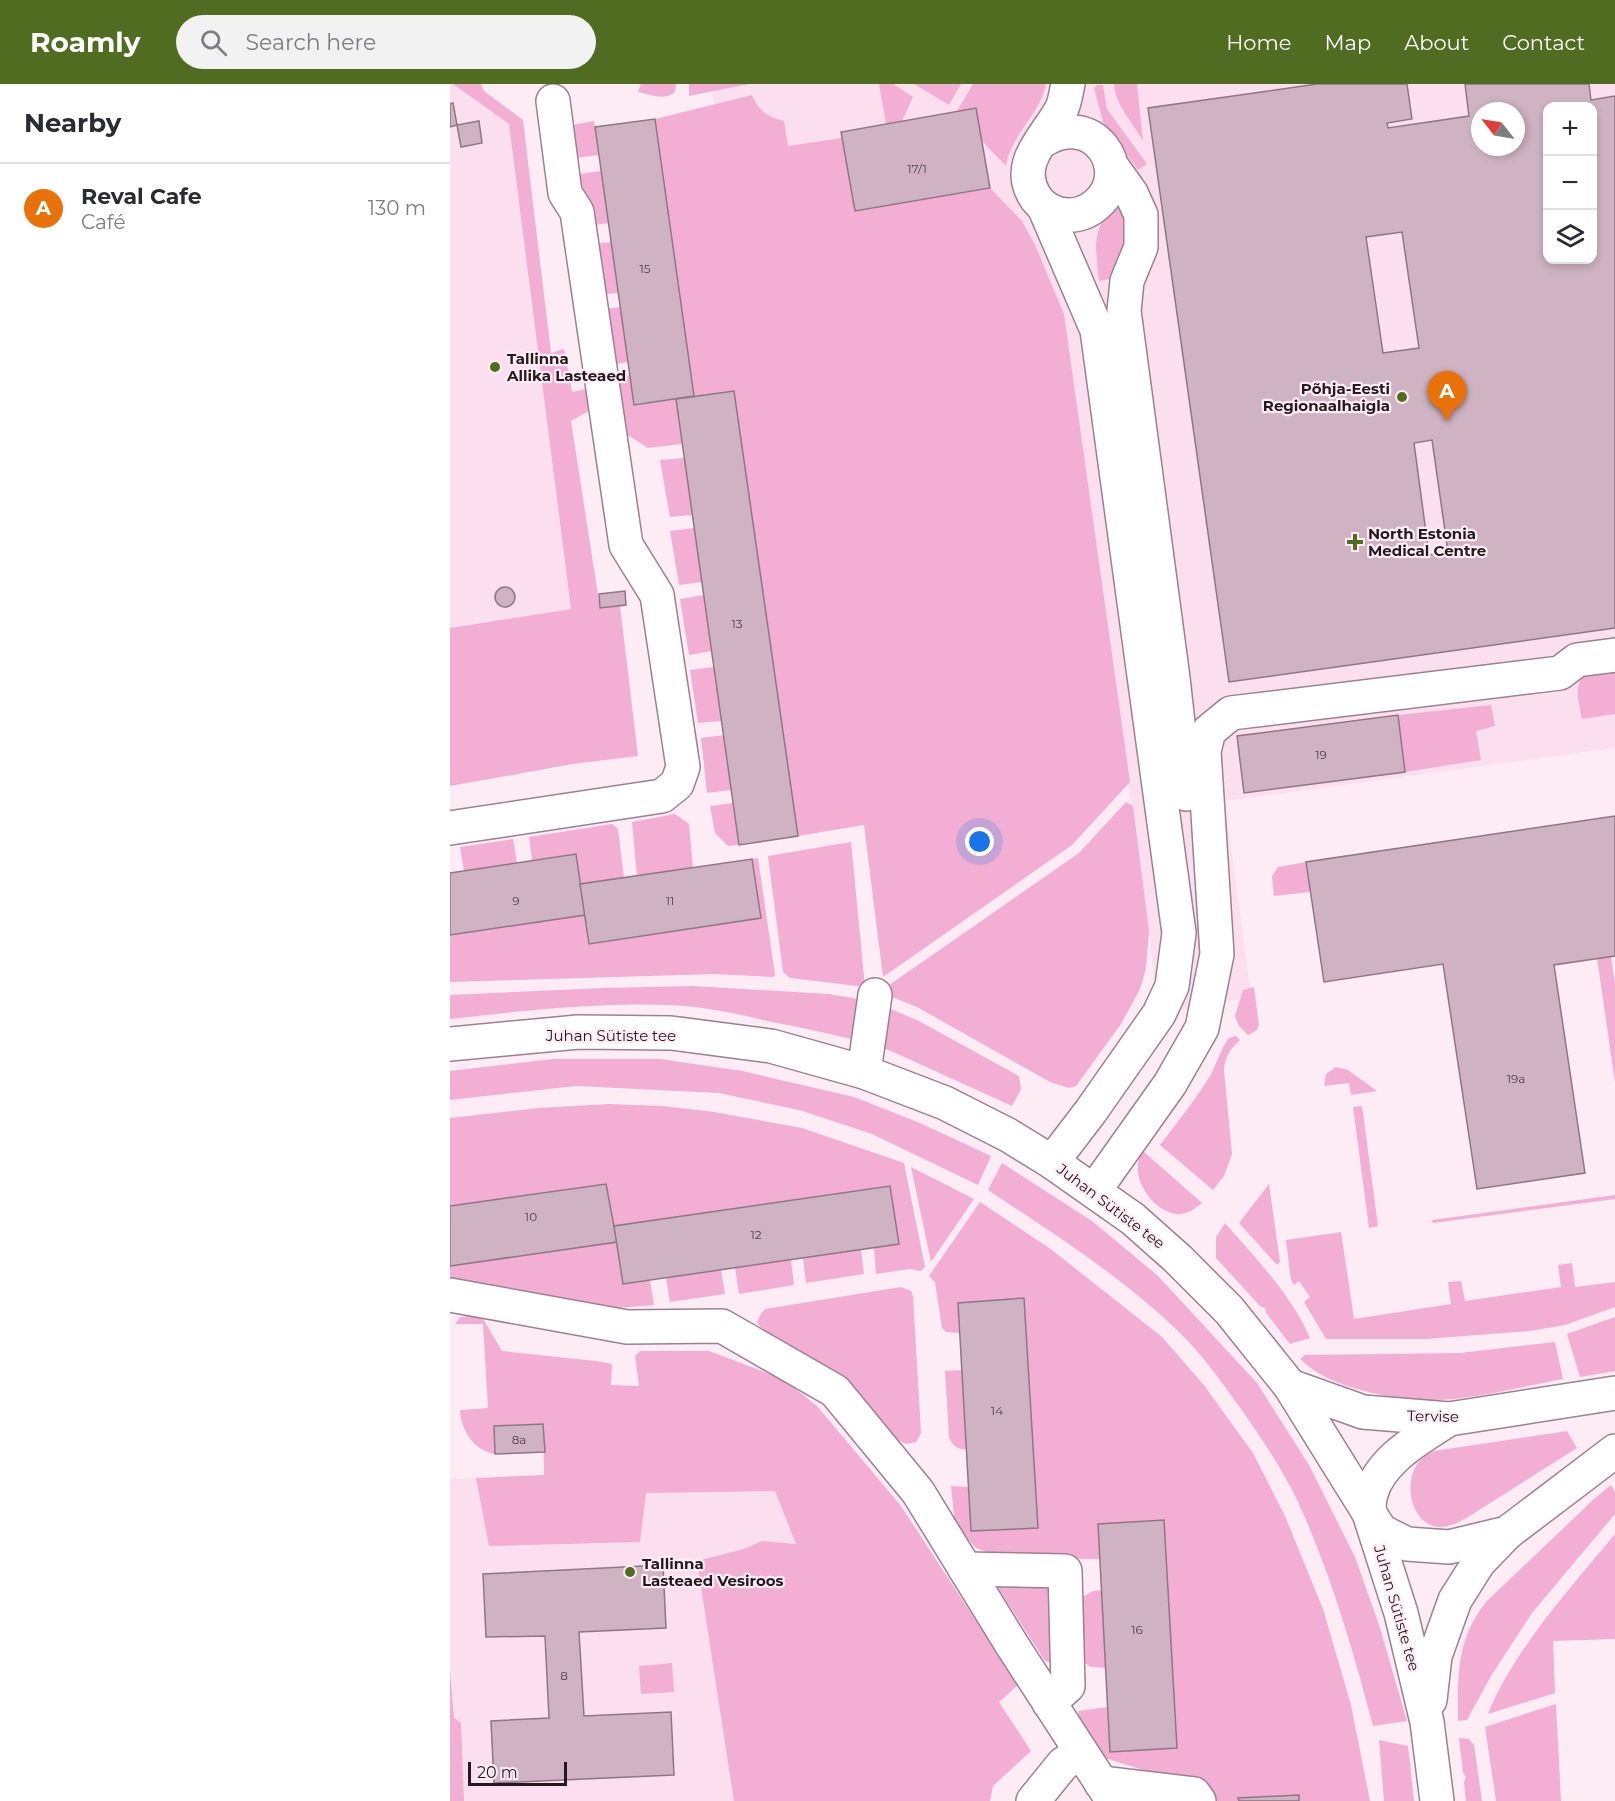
<!DOCTYPE html>
<meta charset="utf-8">
<style>
:root{--surface:#fff;--page:#f2f2f3;--text:#2b2b33;--muted:#7c7c81;--line:#e1e1e2;--accent:#4f6c20}
body{margin:0;font-family:Montserrat,sans-serif;background:var(--page);color:var(--text)}
.controls{position:absolute;right:18px;top:18px;display:grid;overflow:hidden;border-radius:12px;box-shadow:0 3px 9px #0003}
.controls button{width:54px;height:54px;display:grid;place-items:center;padding:0;border:0;border-bottom:2px solid var(--line);background:var(--surface);color:var(--text);font:30px sans-serif}
.compass{position:absolute;left:1021px;top:18px;width:54px;height:54px;border-radius:50%;background:var(--surface);box-shadow:0 3px 9px #0003;rotate:301deg}
.scale{position:absolute;left:18px;bottom:15px;width:99px;box-sizing:border-box;padding-left:6px;border:3px solid #24191f;border-top:0;font-size:16px;line-height:21px;white-space:nowrap;color:#24191f;-webkit-text-stroke:4px #feecf5;paint-order:stroke}
.you{position:absolute;left:530px;top:758px;width:21px;height:21px;margin:-15px;border:4px solid #fff;border-radius:50%;background:#1a73e8;box-shadow:0 0 0 9px #1a73e833}
.badge{display:grid;place-items:center;width:39px;height:39px;border-radius:50%;background:var(--accent);color:#fff;font-size:20px;font-weight:700}
.pin{position:absolute;translate:-50% -50px;filter:drop-shadow(0 2px 3px #0008)}
.pin::after{content:'';position:absolute;top:32px;width:21px;height:18px;background:inherit;clip-path:polygon(0 0,100% 0,50% 100%)}
.list{margin:0;padding:0;list-style:none}
h2{display:flex;justify-content:space-between;align-items:center;height:78px;margin:0;padding:0 24px;font-size:26px}
h2 small{font-size:20px;font-weight:400;color:var(--muted)}
.list li{display:grid;grid-template-columns:39px 1fr auto;gap:18px;align-items:center;box-sizing:border-box;height:90px;padding:0 24px;border-top:2px solid var(--line)}
.list b{display:block;font-size:22px;white-space:nowrap}
.list p{margin:0;font-size:20px;white-space:nowrap;color:var(--muted)}
.list em{font-size:20px;font-style:normal;color:var(--muted)}
.icon{flex:none;width:33px;height:33px;fill:none;stroke:currentColor;stroke-width:2;stroke-linecap:round;stroke-linejoin:round}
.map{position:relative;flex:none;width:1165px;height:1717px;overflow:hidden}
header{display:flex;align-items:center;gap:36px;box-sizing:border-box;height:84px;padding:0 30px;background:var(--accent);color:#fff}
header strong{font-size:28px}
nav{display:flex;gap:33px;margin-inline-start:auto;font-size:21px}
.search{width:420px;height:54px;background:var(--page);display:flex;align-items:center;gap:15px;box-sizing:border-box;padding:0 21px;border-radius:33px;color:var(--muted);font-size:22px}
main{display:flex}
aside{flex:1;background:var(--surface)}
.map>svg:first-child{display:block}
.built{fill:#fcdfee;fill-rule:evenodd}
.green{fill:#f2afd3}
.building{fill:#cfb3c2;stroke:#907684;stroke-width:1.5;fill-rule:evenodd}
.lines{fill:none;stroke-linecap:round;stroke-linejoin:round}
.minor-casing{stroke:#9c818f;stroke-width:36}
.minor{stroke:#fff;stroke-width:33}
.poi-dot{fill:#4f6c20;stroke:#feecf5;stroke-width:2}
.labels{text-anchor:middle;dominant-baseline:central;stroke-width:4.5;stroke-linejoin:round;paint-order:stroke}
.number-label{font-size:12px;fill:#4f4048}
.poi-label{font-size:15px;font-weight:bold;fill:#24191f;stroke:#feecf5;text-anchor:start}
.street-label{font-size:15px;fill:#24191f;stroke:#feecf5}
</style>
<header>
<strong>Roamly</strong>
<div class="search"><svg class="icon" aria-label="search" viewBox="0 0 24 24"><circle cx="10" cy="10" r="6"/><path d="M15 15l6 6"/></svg>Search here</div>
<nav><a>Home</a><a>Map</a><a>About</a><a>Contact</a></nav>
</header>
<main>
<aside>
<h2>Nearby<small></small></h2>
<ul class="list">
<li><span class="badge" style="background:#e8710a">A</span><div><b>Reval Cafe</b><p>Café</p></div><em>130 m</em></li>
</ul>
</aside>
<div class="map">
<svg width="1165" height="1717" viewBox="0 0 1165 1717">
<rect width="100%" height="100%" fill="#feecf5"/>
<g class="built">
<polygon points="0,0 3,0 59,40 121,525 0,544"/>
<path d="M261,0H1165V664L775,717L801,913L709,930L616,246L287,168ZM1098,22H1142V176H1098ZM1030,27H1066V63H1030Z"/>
<polygon points="307,1333 468,1717 0,1717 0,1395 94,1391 95,1368"/>
</g>
<g class="green">
<polygon points="3,0 31,0 34,7 73,36 101,269 114,265 122,308 144,303 146,323 121,337 150,524 170,522 188,672 123,680 0,702 0,544 121,525 59,40"/>
<path d="M191,0H226L225,8C214,17 202,11 188,8Z"/>
<polygon points="239,0 299,0 239,12"/>
<polygon points="429,0 443,0 463,13 452,37 436,40"/>
<polygon points="464,0 511,0 499,21"/>
<path d="M523,0H596C590,31 561,50 556,82L531,56L519,35L507,27Z"/>
<path d="M664,0H687L693,57C683,39 665,21 664,0Z"/>
<polygon points="647,1 653,1 657,25 697,80 688,86 653,38 644,4"/>
<path d="M302,11C309,27 318,33 334,37L338,62L392,54L405,127L540,104L572,137L585,161L614,230L680,698L622,761L433,893L414,741L348,752L284,307L244,312L205,35Z"/>
<polygon points="144,37 149,71 126,74 122,41"/>
<polygon points="151,87 159,139 137,142 129,90"/>
<path d="M670,111L674,119L675,158L660,190V195L649,197C644,151 643,148 670,111Z"/>
<polygon points="161,158 168,209 147,211 139,160"/>
<polygon points="170,223 179,278 159,281 149,226"/>
<polygon points="180,291 185,321 226,315 232,360 198,364 165,343 159,295"/>
<polygon points="234,374 242,431 220,433 210,376"/>
<polygon points="244,444 252,498 229,501 220,447"/>
<polygon points="253,511 262,567 239,571 230,515"/>
<polygon points="264,583 272,637 248,639 240,586"/>
<path d="M1165,584V630L1132,635C1130,621 1121,599 1137,590C1144,586 1157,585 1165,584Z"/>
<polygon points="1041,621 1045,642 1026,647 1031,676 955,688 948,631"/>
<polygon points="274,651 281,706 257,709 251,654"/>
<polygon points="676,718 683,722 699,847 696,884 690,905 671,940 626,1002 619,1004 600,998 467,923 429,908 629,769"/>
<polygon points="283,719 289,761 278,762 265,749 260,722"/>
<polygon points="225,730 239,740 243,784 187,792 182,738"/>
<polygon points="162,740 168,745 174,794 130,800 126,770 82,776 79,753"/>
<polygon points="63,755 67,779 14,787 10,763"/>
<polygon points="401,758 415,903 340,894 333,888 318,772"/>
<polygon points="308,774 325,891 323,893 264,890 0,898 0,851 135,831 140,860 310,834 302,775"/>
<polygon points="856,778 860,808 824,812 822,792 828,783"/>
<polygon points="1161,872 1165,900 1165,998 1147,874"/>
<path d="M243,902L379,910L420,917L415,959C384,950 353,944 322,938C288,930 253,922 218,921C145,918 72,927 0,935V911L154,904Z"/>
<polygon points="804,903 809,941 807,946 798,951 789,942 785,932 793,906"/>
<polygon points="431,921 467,936 569,992 571,1005 562,1022 441,967 424,961"/>
<path d="M786,952L790,956C780,965 775,973 774,986L782,1070L774,1092L763,1106L710,1061C727,1039 745,1016 760,992C767,980 770,965 779,954Z"/>
<polygon points="103,975 210,975 292,987 404,1013 470,1039 541,1072 528,1101 422,1050 349,1026 269,1009 126,1002 0,1016 0,987"/>
<polygon points="886,983 898,986 927,1007 901,1011 899,999 874,1002 876,990"/>
<polygon points="159,1020 212,1022 264,1028 352,1044 454,1079 475,1183 471,1187 460,1185 426,1190 424,1164 449,1160 440,1102 164,1142 156,1100 0,1122 0,1034 89,1024"/>
<polygon points="912,1022 928,1142 919,1144 903,1023"/>
<path d="M693,1067L752,1119C745,1125 736,1131 726,1130C706,1128 685,1100 688,1081C688,1076 691,1071 693,1067Z"/>
<path d="M552,1079L642,1137L707,1191L807,1299L859,1381L905,1473L930,1544L957,1637L923,1642C903,1566 881,1490 848,1418C832,1384 810,1352 788,1321C770,1296 751,1269 728,1247C671,1192 604,1150 538,1106Z"/>
<polygon points="461,1083 524,1115 481,1178"/>
<polygon points="819,1100 830,1178 827,1181 789,1139"/>
<polygon points="1165,1111 1165,1115 983,1139 982,1136"/>
<polygon points="530,1118 602,1166 712,1253 753,1300 803,1369 835,1432 873,1525 901,1621 920,1717 849,1717 849,1711 788,1715 789,1717 758,1717 744,1702 652,1673 630,1651 628,1627 657,1623 660,1668 727,1664 714,1437 648,1440 650,1475 552,1474 526,1464 505,1441 501,1402 518,1403 521,1447 587,1444 574,1215 508,1219 509,1249 496,1248 492,1244 485,1198 479,1192"/>
<path d="M775,1139C806,1175 841,1210 860,1254L840,1260L816,1229L815,1224L810,1222L766,1174V1153Z"/>
<polygon points="891,1148 904,1235 1001,1220 998,1198 1011,1197 1015,1217 1111,1203 1108,1181 1122,1179 1125,1203 1165,1198 1165,1223 1115,1241 1080,1247 976,1255 876,1255 854,1218 860,1213 849,1197 844,1201 841,1196 836,1156"/>
<polygon points="167,1158 173,1200 200,1196 204,1221 168,1224 58,1209 0,1193 0,1182"/>
<polygon points="411,1166 414,1190 356,1199 353,1174"/>
<polygon points="341,1176 344,1201 289,1210 285,1184"/>
<polygon points="271,1186 275,1210 220,1218 216,1194"/>
<polygon points="451,1203 461,1207 463,1212 471,1349 466,1358 456,1360 444,1354 366,1279 312,1245 307,1239 310,1231 315,1225"/>
<path d="M25,1231L32,1233L52,1267L146,1277L162,1280L161,1301L189,1302L185,1272L190,1267H259L333,1295L367,1322L451,1422L568,1601L549,1618L581,1667L543,1702L540,1717H284L247,1477L294,1465L312,1457L346,1460L325,1407L196,1409L190,1458L39,1462L26,1394L94,1391L93,1340L44,1342L45,1370C24,1367 11,1346 10,1326L38,1324L33,1240H5L10,1233Z"/>
<polygon points="1165,1233 1165,1287 1130,1293 1117,1250"/>
<path d="M1105,1258L1113,1295C1069,1303 1010,1319 966,1316C947,1315 929,1311 911,1306C886,1299 870,1293 850,1275L855,1271L1010,1269Z"/>
<path d="M512,1286L516,1365C507,1366 503,1361 499,1354L495,1287Z"/>
<path d="M1117,1347L1127,1364L1015,1435C1010,1437 1004,1441 998,1442C965,1450 952,1405 966,1382C970,1375 977,1371 984,1367Z"/>
<path d="M1161,1401L1165,1408V1430L1082,1529L1041,1592L1017,1636L1008,1637C1008,1591 1006,1556 1036,1518L1144,1415Z"/>
<path d="M1165,1450V1555L1103,1557L1105,1609L1038,1630C1062,1568 1122,1502 1165,1450Z"/>
<polygon points="544,1498 598,1499 601,1575 599,1578 595,1577"/>
<polygon points="651,1506 656,1584 641,1583 629,1576 625,1517 643,1507"/>
<polygon points="222,1579 224,1608 191,1610 189,1582"/>
<polygon points="0,1587 4,1634 11,1639 14,1717 0,1717"/>
<polygon points="1106,1620 1111,1717 1046,1717 1035,1643"/>
<polygon points="1009,1654 1019,1655 1024,1661 1032,1717 1016,1717 1014,1698 1016,1693 1013,1689"/>
<polygon points="929,1656 958,1662 964,1717 934,1717"/>
</g>
<g class="building">
<path d="M867,0H957L962,35L937,39L938,44L1019,32L1015,0H1139L1141,16L1165,12V544L779,598L698,24ZM1098,22H1142V176H1098ZM1030,27H1066V63H1030ZM952,148L969,264L933,269L916,153ZM982,356L998,468L979,471L964,359Z"/>
<polygon points="3,19 7,41 0,43 0,20"/>
<polygon points="526,24 540,104 405,127 391,48"/>
<polygon points="205,35 244,312 184,321 145,43"/>
<polygon points="29,37 32,59 11,63 7,41"/>
<polygon points="284,307 348,752 289,761 226,315"/>
<circle cx="55" cy="513" r="10"/>
<polygon points="175,507 176,521 150,524 149,510"/>
<polygon points="948,631 955,688 794,709 787,652"/>
<polygon points="1165,732 1165,872 1104,881 1135,1089 1027,1105 993,880 874,898 856,778"/>
<polygon points="126,770 135,831 0,851 0,789"/>
<polygon points="302,775 311,834 139,860 130,800"/>
<polygon points="156,1100 167,1158 0,1182 0,1122"/>
<polygon points="440,1102 449,1160 173,1200 164,1142"/>
<polygon points="574,1214 588,1444 521,1447 508,1219"/>
<polygon points="93,1340 95,1368 45,1370 44,1342"/>
<polygon points="714,1436 727,1664 660,1668 648,1440"/>
<polygon points="213,1481 216,1544 129,1548 134,1632 221,1628 224,1691 44,1699 41,1637 99,1634 95,1552 36,1553 33,1490"/>
<polygon points="849,1711 849,1717 789,1717 788,1714"/>
</g>
<g class="lines">
<defs>
<g id="minor">
<path d="M591,58C643,23 685,87 647,120C636,130 624,133 609,130C599,127 589,120 584,111C565,78 596,54 611,26C615,19 616,8 618,0"/>
<polyline points="661,81 681,109 691,131 691,163 677,197 674,227 723,594 736,710"/>
<polyline points="594,123 647,246 729,849 722,902 709,930 641,1027 602,1078"/>
<polyline points="0,744 212,712 227,700 233,683 207,511 176,461 127,128 115,109 103,17"/>
<polyline points="0,960 128,948 221,949 321,962 414,988 495,1019 558,1051 602,1078 683,1135 728,1175 779,1226 840,1302 919,1429 951,1529 977,1638 987,1717"/>
<polyline points="414,988 425,911"/>
<polyline points="644,1107 720,1000 752,944 767,870 754,667 759,647 781,629 1110,589 1127,576 1165,571"/>
<polyline points="0,1211 177,1243 272,1242 385,1307 468,1408 562,1561 663,1717"/>
<polyline points="840,1302 913,1328 999,1335 1165,1309"/>
<path d="M919,1429C919,1422 919,1416 921,1410C930,1375 972,1353 999,1335"/>
<polyline points="920,1430 931,1447 957,1460 999,1463 1057,1449 1165,1367"/>
<polyline points="515,1485 615,1487 618,1602 599,1619"/>
<polyline points="980,1616 985,1572 1005,1516 1029,1478 1057,1449"/>
<polyline points="651,1699 744,1710 749,1717"/>
<polyline points="583,1717 613,1680 631,1668"/>
</g>
</defs>
<use href="#minor" class="minor-casing"/>
<use href="#minor" class="minor"/>
</g>
<g class="poi-dot">
<circle cx="45" cy="283" r="6"/>
<circle cx="952" cy="313" r="6"/>
<path d="M902 449h6v6h6v6h-6v6h-6v-6h-6v-6h6z"/>
<circle cx="180" cy="1488" r="6"/>
</g>
<g class="labels">
<g class="number-label">
<text x="467" y="84">17/1</text>
<text x="195" y="184">15</text>
<text x="287" y="539">13</text>
<text x="871" y="670">19</text>
<text x="66" y="816">9</text>
<text x="220" y="816">11</text>
<text x="1066" y="994">19a</text>
<text x="81" y="1132">10</text>
<text x="306" y="1150">12</text>
<text x="547" y="1326">14</text>
<text x="69" y="1355">8a</text>
<text x="687" y="1545">16</text>
<text x="114" y="1591">8</text>
</g>
<g class="poi-label">
<text x="57" y="274">Tallinna<tspan x="57" dy="17">Allika Lasteaed</tspan></text>
<text x="940" y="304" text-anchor="end">Põhja-Eesti<tspan x="940" dy="17">Regionaalhaigla</tspan></text>
<text x="918" y="449">North Estonia<tspan x="918" dy="17">Medical Centre</tspan></text>
<text x="192" y="1479">Tallinna<tspan x="192" dy="17">Lasteaed Vesiroos</tspan></text>
</g>
<g class="street-label">
<text x="161" y="951">Juhan Sütiste tee</text>
<text transform="translate(661 1122) rotate(37)">Juhan Sütiste tee</text>
<text transform="translate(983 1332) rotate(1)">Tervise</text>
<text transform="translate(947 1524) rotate(74)">Juhan Sütiste tee</text>
</g>
</g>
</svg>
<div class="controls">
<button>+</button>
<button>−</button>
<button><svg class="icon" aria-label="layers" viewBox="0 0 24 24"><path d="M12 4l9 5-9 5-9-5zM3 14l9 5 9-5"/></svg></button>
</div>
<svg class="compass" viewBox="-18 -18 36 36"><path d="M0-13l5 13h-10z" fill="#e53935"/><path d="M0 13l5-13h-10z" fill="#7c7c81"/></svg>
<div class="scale">20 m</div>
<div class="you"></div>
<div class="pin badge" style="left:997px;top:337px;background:#e8710a">A</div>
</div>
</main>
